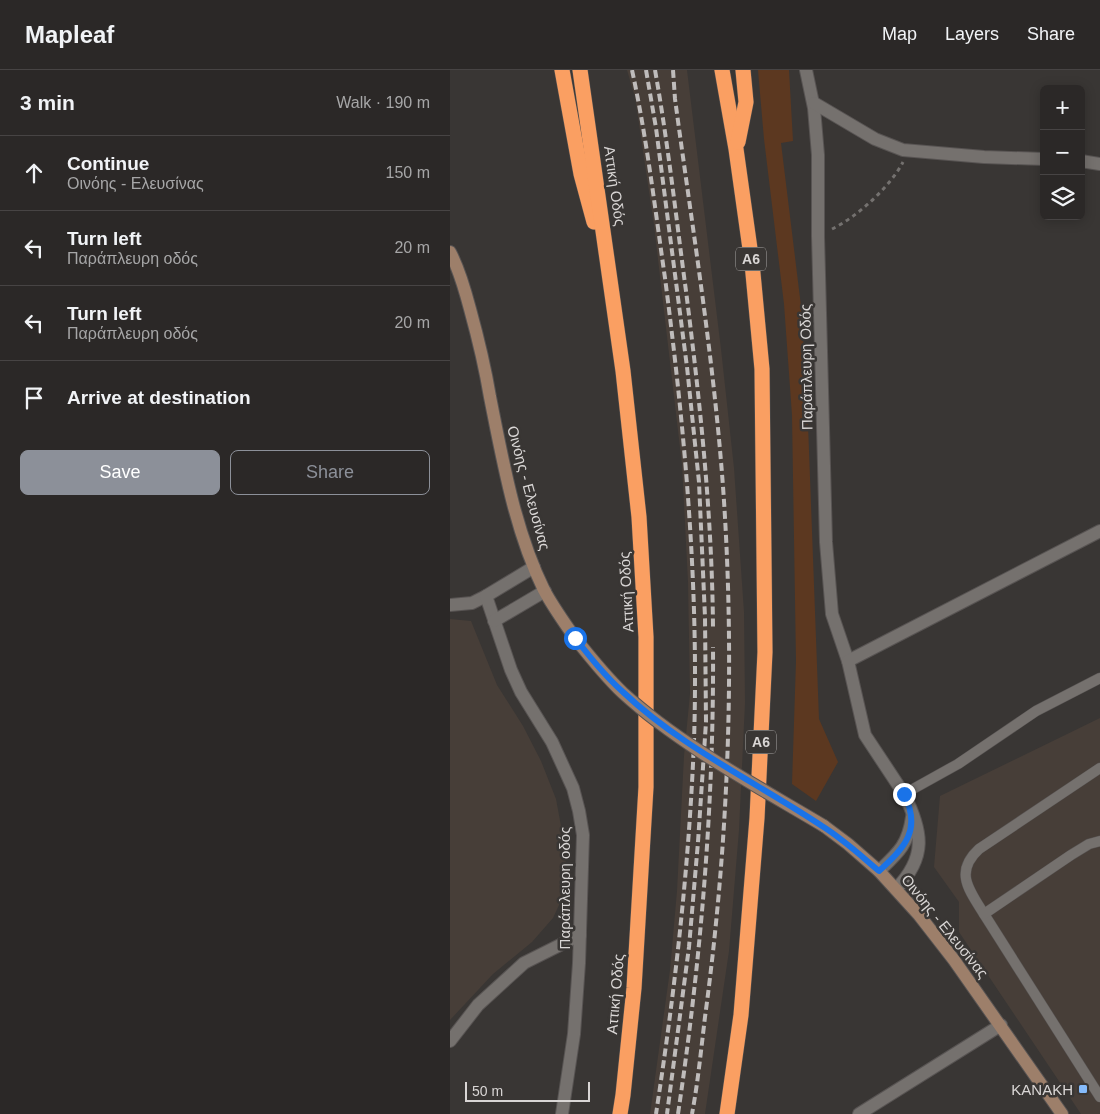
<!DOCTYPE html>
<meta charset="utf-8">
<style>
:root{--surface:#2b2827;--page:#373433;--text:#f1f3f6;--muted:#a6a6a7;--line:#474444;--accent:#8c9099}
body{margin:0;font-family:Helvetica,sans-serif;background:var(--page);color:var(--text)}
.controls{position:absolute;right:15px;top:15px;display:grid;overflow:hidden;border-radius:8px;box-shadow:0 2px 12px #0003}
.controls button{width:45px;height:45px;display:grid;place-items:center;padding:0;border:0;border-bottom:1px solid var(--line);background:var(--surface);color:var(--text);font:25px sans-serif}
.scale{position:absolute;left:15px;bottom:12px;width:125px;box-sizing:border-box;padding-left:5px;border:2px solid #d9d6d5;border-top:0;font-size:14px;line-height:18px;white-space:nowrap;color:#d9d6d5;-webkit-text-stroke:4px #393634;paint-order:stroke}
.stop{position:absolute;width:15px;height:15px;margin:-11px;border:4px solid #1a73e8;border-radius:50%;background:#fff}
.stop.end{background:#1a73e8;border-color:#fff;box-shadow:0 1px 5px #0008}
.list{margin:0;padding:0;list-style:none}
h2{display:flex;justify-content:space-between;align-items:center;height:65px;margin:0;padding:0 20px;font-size:21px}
h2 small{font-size:16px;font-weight:400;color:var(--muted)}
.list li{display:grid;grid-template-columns:32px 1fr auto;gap:15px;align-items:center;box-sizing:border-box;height:75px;padding:0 20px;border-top:1px solid var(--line)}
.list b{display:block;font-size:19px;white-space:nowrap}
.list p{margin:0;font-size:16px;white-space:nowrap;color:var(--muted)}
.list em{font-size:16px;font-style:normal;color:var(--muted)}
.actions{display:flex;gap:10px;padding:15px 20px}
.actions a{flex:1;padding:11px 0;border:1px solid var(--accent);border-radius:8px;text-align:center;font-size:18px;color:var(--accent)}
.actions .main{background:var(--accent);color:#fff}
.icon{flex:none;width:28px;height:28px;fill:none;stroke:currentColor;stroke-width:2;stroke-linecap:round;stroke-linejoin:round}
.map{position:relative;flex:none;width:650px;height:1044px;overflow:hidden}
header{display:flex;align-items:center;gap:30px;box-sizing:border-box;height:70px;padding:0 25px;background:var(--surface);border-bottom:1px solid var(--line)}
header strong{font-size:24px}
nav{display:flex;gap:28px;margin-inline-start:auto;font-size:18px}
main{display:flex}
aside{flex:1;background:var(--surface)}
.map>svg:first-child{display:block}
.built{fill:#473e38}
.green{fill:#5c3820}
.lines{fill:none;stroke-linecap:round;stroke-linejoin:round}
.service-casing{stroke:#585453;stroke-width:11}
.minor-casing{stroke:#585453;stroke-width:14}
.tertiary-casing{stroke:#585453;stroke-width:14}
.secondary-casing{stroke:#585453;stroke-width:14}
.motorway-casing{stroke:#585453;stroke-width:16}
.path{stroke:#74716f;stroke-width:3;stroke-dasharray:4 4;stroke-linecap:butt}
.service{stroke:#75716e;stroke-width:10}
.minor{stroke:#75716e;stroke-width:12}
.tertiary{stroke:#75716e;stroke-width:12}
.secondary{stroke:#9d7f6a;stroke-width:12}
.motorway{stroke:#fa9f62;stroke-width:15}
.rail{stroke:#bfbcbb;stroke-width:4;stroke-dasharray:8 4;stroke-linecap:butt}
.secondary-bridge-casing{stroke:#585453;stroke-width:14;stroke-linecap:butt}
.secondary-bridge{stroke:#9d7f6a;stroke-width:12}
.route{stroke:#1a73e8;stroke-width:6}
.poi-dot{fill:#85bbfb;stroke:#393634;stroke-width:2}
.labels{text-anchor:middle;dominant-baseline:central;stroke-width:5;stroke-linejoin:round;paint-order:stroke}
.shield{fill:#393634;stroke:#a9a6a5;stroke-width:1}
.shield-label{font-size:14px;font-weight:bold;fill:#d9d6d5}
.street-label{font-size:15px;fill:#d9d6d5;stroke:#393634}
.poi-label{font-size:15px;fill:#d9d6d5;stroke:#393634;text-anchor:end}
</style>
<header>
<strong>Mapleaf</strong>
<nav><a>Map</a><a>Layers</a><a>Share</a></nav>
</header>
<main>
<aside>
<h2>3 min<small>Walk · 190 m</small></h2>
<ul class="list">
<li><svg class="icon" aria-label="ahead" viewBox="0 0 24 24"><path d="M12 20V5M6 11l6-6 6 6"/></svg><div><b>Continue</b><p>Οινόης - Ελευσίνας</p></div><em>150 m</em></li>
<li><svg class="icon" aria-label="left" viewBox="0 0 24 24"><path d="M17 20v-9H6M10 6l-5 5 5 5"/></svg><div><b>Turn left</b><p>Παράπλευρη οδός</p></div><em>20 m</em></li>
<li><svg class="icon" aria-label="left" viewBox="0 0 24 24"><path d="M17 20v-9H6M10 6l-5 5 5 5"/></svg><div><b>Turn left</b><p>Παράπλευρη οδός</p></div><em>20 m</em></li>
<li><svg class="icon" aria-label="arrive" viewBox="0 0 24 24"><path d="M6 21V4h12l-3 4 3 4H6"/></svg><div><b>Arrive at destination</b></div></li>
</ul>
<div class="actions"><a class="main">Save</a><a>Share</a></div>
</aside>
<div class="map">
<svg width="650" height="1044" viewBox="0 0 650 1044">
<rect width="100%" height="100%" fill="#393634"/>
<g class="built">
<polygon points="177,0 237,0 271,279 284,398 294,542 295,633 289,760 279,881 255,1044 200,1044 220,900 227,821 234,686 240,624 238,512 232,395 204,155 185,27"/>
<polygon points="0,549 21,551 47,615 73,656 91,691 106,729 116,783 115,822 103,848 82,872 43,904 0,950"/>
<polygon points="650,648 650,1044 631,1044 509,862 509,832 484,797 490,726"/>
</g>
<polygon class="green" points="308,0 339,0 343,71 331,73 351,236 357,327 369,649 388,692 366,731 342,714 346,591 342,345 334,234 314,69"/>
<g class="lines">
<defs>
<g id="service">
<path d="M650,698L529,779C504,802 519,820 534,844L650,1027"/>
<polyline points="454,724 508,694 586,641 650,608"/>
<polyline points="534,844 621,785 639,774 650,771"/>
</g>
<g id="minor">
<polyline points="356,0 364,38 368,85 368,166 376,472 382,544 398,591"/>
<polyline points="364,33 425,69 453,80 534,87 594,89"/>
<polyline points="631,91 650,94"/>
<polyline points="0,535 22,533 36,526"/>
<polyline points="0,971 28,935 74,893 130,865"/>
</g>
<g id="tertiary">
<polyline points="84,497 36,526 61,600 71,622 102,672 123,718 129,741 133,765 129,893 124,964 112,1044"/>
<polyline points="44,551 95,521"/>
<path d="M429,801C448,783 458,775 462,747"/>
<path d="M446,819C477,787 473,762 454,724L415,665L398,591L650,461"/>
<polyline points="409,1044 551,955"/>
</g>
<g id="secondary">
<path d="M0,182C9,199 15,220 20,239C28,268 35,297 40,327C53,392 65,461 94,520C103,537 114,552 125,568"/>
<polyline points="374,756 398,774 429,801 469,845 504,890 612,1044"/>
</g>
<g id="motorway">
<polyline points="112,0 131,104 144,152"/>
<polyline points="130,0 173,301 189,447 196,567 196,717 184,918 173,1025 170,1044"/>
<polyline points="272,0 286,79 302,193 312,299 315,582 307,748 291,945 277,1044"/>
<polyline points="288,72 296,32 293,0"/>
</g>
</defs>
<use href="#service" class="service-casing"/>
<use href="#minor" class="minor-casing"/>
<use href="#tertiary" class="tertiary-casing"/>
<use href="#secondary" class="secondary-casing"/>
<use href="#motorway" class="motorway-casing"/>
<path class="path" d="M382,159C407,147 440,117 453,92"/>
<use href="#service" class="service"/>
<use href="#minor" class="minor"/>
<use href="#tertiary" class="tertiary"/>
<use href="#secondary" class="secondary"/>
<use href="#motorway" class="motorway"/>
<g class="rail">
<path d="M182,0C197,69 205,139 215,208C235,362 249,517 244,671C239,797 225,920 206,1044"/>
<polyline points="196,0 206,58 237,297 249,412 255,547 256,652 248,772 239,877 217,1044"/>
<path d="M205,0C218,73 226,147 236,221C250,332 262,444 263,557"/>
<path d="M223,0L225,29C243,163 265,296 274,431C285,603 278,776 255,947C251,980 248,1012 242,1044"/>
<path d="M228,1044C251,889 264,733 263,577"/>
</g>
<defs>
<path id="secondary-bridge" d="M125,568C140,587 155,606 173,623C230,675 307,716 374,756"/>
</defs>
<use href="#secondary-bridge" class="secondary-bridge-casing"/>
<use href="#secondary-bridge" class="secondary-bridge"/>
</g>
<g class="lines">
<path class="route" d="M125,568C140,587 155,606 173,622C231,677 306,712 372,756C393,769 410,785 429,801C455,777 472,760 454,724"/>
</g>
<rect class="poi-dot" x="628" y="1014" width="10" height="10" rx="2.5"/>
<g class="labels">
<g class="shield">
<rect x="286" y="177.5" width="30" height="23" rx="4"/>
<rect x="296" y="660.5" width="30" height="23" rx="4"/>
</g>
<g class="shield-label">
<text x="301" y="189">Α6</text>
<text x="311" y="672">Α6</text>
</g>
<g class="street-label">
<text transform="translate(165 116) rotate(82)">Αττική Οδός</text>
<text transform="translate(356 297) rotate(-91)">Παράπλευρη Οδός</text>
<text transform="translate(79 418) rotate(75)">Οινόης - Ελευσίνας</text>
<text transform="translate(176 522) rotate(-93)">Αττική Οδός</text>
<text transform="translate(114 818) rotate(-90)">Παράπλευρη οδός</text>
<text transform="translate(495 856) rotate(51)">Οινόης - Ελευσίνας</text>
<text transform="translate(165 924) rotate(-85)">Αττική Οδός</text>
</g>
<g class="poi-label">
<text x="623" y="1019">ΚΑΝΑΚΗ</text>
</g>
</g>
</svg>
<div class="controls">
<button>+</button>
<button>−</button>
<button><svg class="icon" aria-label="layers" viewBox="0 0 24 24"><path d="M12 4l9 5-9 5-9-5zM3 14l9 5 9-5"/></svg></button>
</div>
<div class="scale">50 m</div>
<div class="stop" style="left:125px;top:568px"></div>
<div class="stop end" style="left:454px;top:724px"></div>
</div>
</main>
